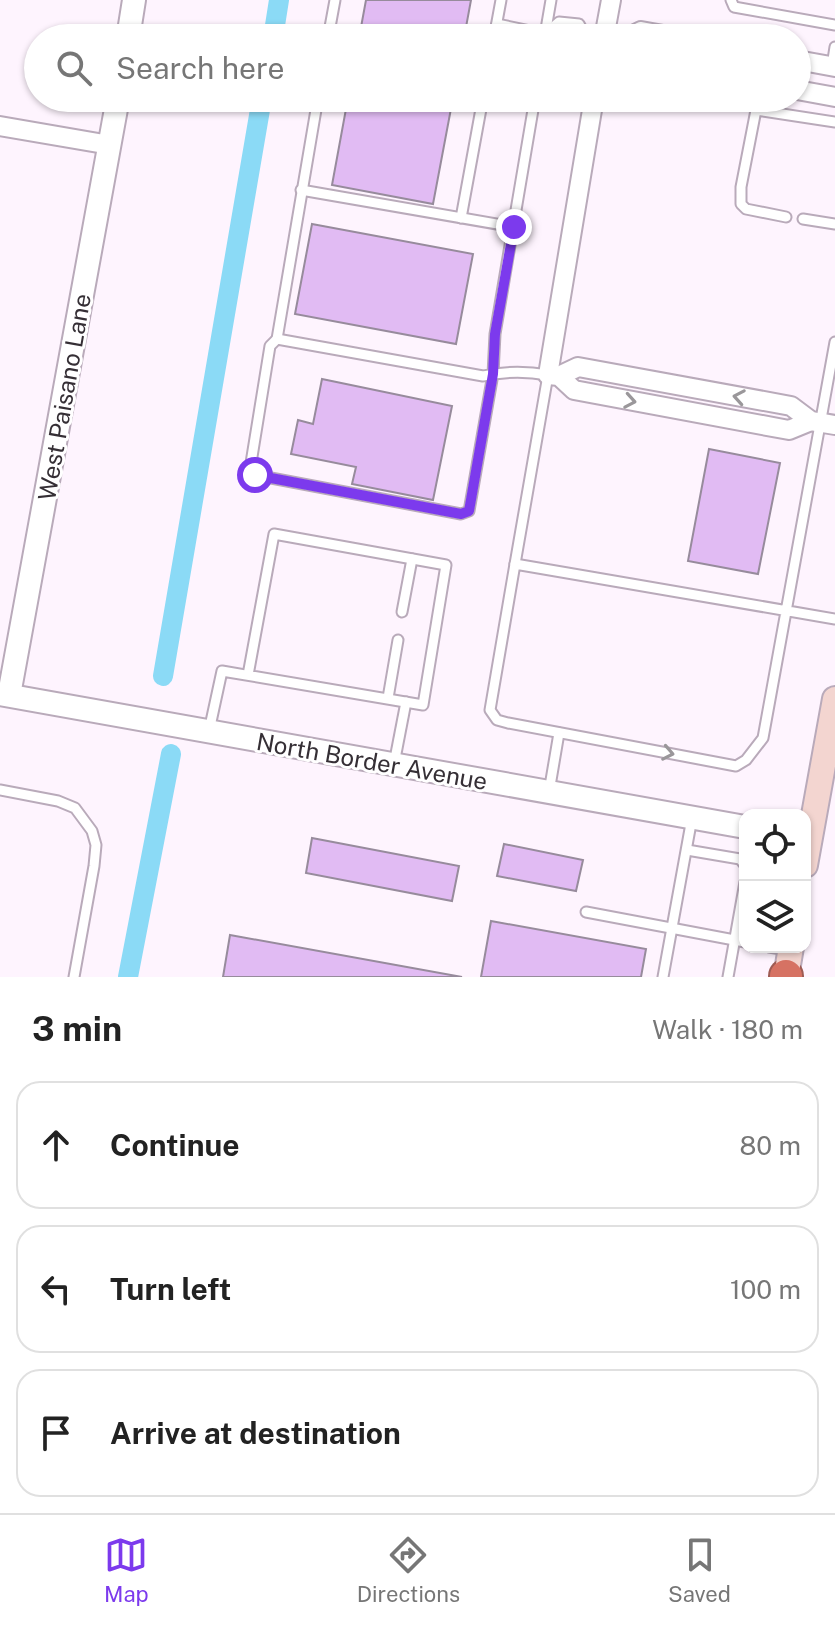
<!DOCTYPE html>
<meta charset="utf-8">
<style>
:root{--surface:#fff;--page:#f2f2f2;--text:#222;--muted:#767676;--line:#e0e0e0;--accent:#7c3aed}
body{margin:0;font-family:"Public Sans",sans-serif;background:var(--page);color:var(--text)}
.controls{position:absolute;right:24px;bottom:24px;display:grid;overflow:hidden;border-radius:16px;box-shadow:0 2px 6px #0004}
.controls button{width:72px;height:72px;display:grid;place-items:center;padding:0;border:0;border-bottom:2px solid var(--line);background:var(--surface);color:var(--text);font:40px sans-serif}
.stop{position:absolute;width:24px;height:24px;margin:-18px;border:6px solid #7c3aed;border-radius:50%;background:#fff}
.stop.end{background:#7c3aed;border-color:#fff;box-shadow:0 2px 8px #0008}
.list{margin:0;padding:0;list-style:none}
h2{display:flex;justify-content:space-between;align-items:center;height:104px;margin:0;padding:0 32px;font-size:34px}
h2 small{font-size:26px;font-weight:400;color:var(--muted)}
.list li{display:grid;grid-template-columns:52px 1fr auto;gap:24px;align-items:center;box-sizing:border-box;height:128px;margin:0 16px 16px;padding:0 16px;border:2px solid var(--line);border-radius:24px}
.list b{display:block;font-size:30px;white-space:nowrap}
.list em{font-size:26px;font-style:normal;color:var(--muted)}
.icon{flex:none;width:44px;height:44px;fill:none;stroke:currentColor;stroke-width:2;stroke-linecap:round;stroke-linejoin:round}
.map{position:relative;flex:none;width:835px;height:977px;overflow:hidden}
.search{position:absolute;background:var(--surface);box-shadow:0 2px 6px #0004;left:24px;right:24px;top:24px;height:88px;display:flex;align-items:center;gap:20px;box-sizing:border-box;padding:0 28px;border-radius:44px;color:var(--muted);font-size:30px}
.sheet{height:536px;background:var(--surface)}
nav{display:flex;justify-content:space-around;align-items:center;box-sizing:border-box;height:112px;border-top:2px solid var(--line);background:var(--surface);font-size:22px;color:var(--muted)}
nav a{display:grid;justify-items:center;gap:4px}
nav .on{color:var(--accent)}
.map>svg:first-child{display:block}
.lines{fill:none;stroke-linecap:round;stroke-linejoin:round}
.canal{stroke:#8bdaf6;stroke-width:20}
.building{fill:#e1bbf3;stroke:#978b9c;stroke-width:2}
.service-casing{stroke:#b9aaba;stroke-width:13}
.minor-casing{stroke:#b9aaba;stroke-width:22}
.tertiary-casing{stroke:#b9aaba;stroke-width:26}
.secondary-casing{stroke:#b9aaba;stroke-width:28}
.motorway-casing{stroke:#9e5b53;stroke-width:36}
.service{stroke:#fff;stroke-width:9}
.minor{stroke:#fff;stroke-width:18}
.tertiary{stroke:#fff;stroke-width:22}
.secondary{stroke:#f3d5d0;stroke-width:24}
.motorway{stroke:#d67263;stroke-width:32}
.oneway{stroke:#9a979a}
.route{stroke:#7c3aed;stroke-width:10}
.labels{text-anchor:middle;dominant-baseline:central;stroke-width:6;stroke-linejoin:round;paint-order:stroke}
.street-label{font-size:24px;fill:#352f35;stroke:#fff}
</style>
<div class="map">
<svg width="835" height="977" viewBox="0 0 835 977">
<rect width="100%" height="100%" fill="#fef4fe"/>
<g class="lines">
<g class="canal">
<polyline points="273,38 279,0"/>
<polyline points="163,676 262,98"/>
<polyline points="128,977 171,754"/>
</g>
</g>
<g class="building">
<polygon points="366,0 471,0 464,38 359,38"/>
<polygon points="348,98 453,98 433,204 332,185"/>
<polygon points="312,224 473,254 456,344 295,314"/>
<polygon points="322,379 452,406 433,500 352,484 356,467 291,454 298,420 313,424"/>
<polygon points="709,449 780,463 758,574 688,561"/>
<polygon points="312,838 459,866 452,901 306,873"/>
<polygon points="504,844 583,860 576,891 497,876"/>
<polygon points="491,921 646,949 641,977 481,977"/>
<polygon points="230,935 462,977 223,977"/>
</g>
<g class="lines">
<defs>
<g id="service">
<polyline points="731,0 734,7 835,25"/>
<polyline points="497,24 545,34"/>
<polyline points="545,34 559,22 579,24 587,38"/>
<polyline points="545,35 551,0"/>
<polyline points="328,38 335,0"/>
<polyline points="494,38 501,0"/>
<polyline points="832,66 835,47"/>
<polyline points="301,190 514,227"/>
<polyline points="786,217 746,209 741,204 741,187 756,110 835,122"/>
<polyline points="461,218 483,98"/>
<polyline points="803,219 835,224"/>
<polyline points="277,339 318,98"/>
<path d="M835,342L763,738L746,760L736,766L508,723L497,720L490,710L515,564C622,582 728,601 835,619"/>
<path d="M515,564L548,375C525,371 506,371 483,376L277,339L270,346L250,469L255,475L461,514L469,511L493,374L495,334L535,98"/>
<polyline points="402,612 412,559"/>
<polyline points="388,698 398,640"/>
<polyline points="209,731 222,671 423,705 446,565 274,534 248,675"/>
<polyline points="394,764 406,702"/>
<polyline points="0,790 58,801 75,808 92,831 96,845 94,866 74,977"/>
<polyline points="549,792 559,733"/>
<polyline points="687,850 740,859 745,865"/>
<polyline points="586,912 745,942"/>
<polyline points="769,947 787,950"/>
<polyline points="663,977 692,818"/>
<polyline points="728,977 745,882"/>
</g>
<g id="minor">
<polyline points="604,38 611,0"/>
<polyline points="627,38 641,31 680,38"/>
<polyline points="797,60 835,67"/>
<polyline points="797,90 835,97"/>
<polyline points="594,98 548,375 559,376 574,390 789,430 811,421"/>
<polyline points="0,126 110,145"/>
<polyline points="559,376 578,367 791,406 811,421 835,425"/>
</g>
<g id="tertiary">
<polyline points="128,38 134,0"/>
<polyline points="0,694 745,827"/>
<polyline points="9,695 118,98"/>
</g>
<g id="secondary">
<polyline points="805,865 835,699"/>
<polyline points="786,977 791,947"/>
</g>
<polyline id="motorway" points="786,977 786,976"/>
</defs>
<use href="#service" class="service-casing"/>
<use href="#minor" class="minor-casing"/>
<use href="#tertiary" class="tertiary-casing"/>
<use href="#secondary" class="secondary-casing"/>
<use href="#motorway" class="motorway-casing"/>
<use href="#service" class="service"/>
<use href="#minor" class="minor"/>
<use href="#tertiary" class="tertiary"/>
<use href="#secondary" class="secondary"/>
<use href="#motorway" class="motorway"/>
</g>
<defs><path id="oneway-chevron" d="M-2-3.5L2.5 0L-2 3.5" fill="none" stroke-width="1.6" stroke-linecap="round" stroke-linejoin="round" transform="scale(2)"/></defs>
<g class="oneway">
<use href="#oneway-chevron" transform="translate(739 397) rotate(-170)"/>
<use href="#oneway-chevron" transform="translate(630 401) rotate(10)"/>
<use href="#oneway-chevron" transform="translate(668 753) rotate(11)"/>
</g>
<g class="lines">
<polyline class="route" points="255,475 461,514 469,511 493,374 495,334 514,227"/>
</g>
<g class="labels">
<g class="street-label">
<text transform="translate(64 397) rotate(-80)">West Paisano Lane</text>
<text transform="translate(372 761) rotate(10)">North Border Avenue</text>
</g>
</g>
</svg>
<div class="controls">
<button><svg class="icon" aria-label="locate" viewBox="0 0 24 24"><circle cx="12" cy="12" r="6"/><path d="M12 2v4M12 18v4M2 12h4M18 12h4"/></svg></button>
<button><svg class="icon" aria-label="layers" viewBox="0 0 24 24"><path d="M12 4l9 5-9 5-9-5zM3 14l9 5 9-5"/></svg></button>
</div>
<div class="stop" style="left:255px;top:475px"></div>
<div class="stop end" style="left:514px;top:227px"></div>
<div class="search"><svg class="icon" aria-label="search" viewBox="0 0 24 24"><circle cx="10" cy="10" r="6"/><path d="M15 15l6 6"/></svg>Search here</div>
</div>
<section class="sheet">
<h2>3 min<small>Walk · 180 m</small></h2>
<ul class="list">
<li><svg class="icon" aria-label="ahead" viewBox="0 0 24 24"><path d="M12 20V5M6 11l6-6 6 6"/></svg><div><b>Continue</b></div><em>80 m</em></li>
<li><svg class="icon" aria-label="left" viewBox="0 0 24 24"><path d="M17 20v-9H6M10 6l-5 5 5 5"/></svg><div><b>Turn left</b></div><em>100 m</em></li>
<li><svg class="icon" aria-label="arrive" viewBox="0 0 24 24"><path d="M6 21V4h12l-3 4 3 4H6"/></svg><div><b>Arrive at destination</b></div></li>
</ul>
</section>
<nav>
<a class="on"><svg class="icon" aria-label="map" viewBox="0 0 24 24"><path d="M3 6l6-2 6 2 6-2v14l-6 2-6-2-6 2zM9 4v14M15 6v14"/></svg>Map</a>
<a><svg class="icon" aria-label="directions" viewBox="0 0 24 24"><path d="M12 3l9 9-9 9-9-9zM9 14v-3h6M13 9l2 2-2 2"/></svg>Directions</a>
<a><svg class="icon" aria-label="saved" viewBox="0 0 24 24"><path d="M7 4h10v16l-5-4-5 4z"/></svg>Saved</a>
</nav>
